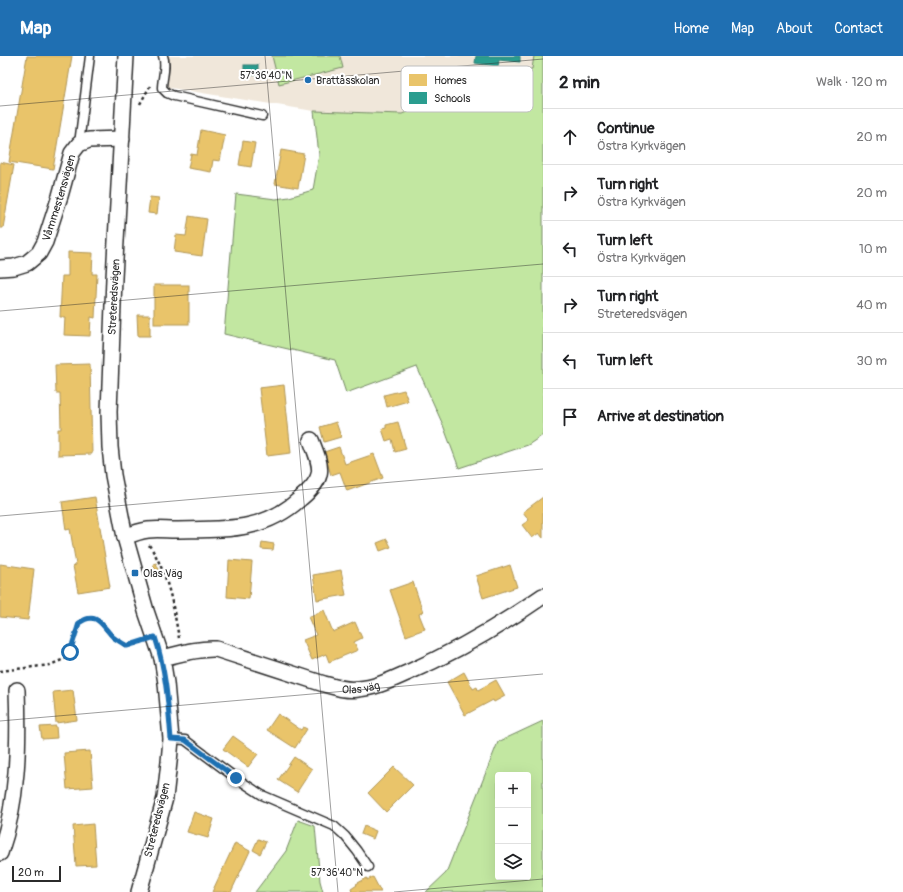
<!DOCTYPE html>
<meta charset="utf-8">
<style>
:root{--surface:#fff;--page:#f2f2f2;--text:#202124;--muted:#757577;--line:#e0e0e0;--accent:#1f6fb2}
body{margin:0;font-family:Pangolin,sans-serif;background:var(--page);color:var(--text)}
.controls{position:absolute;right:12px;bottom:12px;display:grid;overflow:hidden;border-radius:4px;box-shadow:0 4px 16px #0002}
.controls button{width:36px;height:36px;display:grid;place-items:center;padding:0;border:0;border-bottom:1px solid var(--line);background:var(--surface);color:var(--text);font:20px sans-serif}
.scale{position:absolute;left:12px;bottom:10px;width:49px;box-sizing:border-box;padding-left:4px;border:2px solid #2b2b2b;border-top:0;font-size:11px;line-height:14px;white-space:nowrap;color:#2b2b2b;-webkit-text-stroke:3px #fff;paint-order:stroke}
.stop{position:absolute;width:12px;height:12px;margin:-9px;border:3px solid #1f6fb2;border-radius:50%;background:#fff}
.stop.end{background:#1f6fb2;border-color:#fff;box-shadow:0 1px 4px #0008}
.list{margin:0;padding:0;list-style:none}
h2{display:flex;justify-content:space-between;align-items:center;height:52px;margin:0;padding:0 16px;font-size:17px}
h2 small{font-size:13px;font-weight:400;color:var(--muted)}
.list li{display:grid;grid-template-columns:26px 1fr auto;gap:12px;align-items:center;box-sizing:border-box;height:56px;padding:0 16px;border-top:1px solid var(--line)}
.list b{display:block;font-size:15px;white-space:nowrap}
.list p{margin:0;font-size:13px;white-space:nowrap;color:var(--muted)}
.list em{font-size:13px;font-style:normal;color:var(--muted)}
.icon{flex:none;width:22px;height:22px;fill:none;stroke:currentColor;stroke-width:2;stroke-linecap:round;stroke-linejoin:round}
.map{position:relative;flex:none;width:543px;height:836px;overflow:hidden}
header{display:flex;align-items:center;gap:24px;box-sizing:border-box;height:56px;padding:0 20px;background:var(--accent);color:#fff}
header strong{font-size:19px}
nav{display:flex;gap:22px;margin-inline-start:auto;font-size:14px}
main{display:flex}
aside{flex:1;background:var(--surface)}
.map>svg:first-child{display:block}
.built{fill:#f0e7da}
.green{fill:#c2e7a1;stroke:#768966;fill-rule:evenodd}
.homes{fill:#e9c46a;stroke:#b09657}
.schools{fill:#2a9d8f;stroke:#2a7b71}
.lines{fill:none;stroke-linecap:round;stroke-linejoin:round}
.service-casing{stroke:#2b2b2b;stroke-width:11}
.minor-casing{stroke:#2b2b2b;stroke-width:18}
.path{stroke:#2b2b2b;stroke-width:2.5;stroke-dasharray:3 3;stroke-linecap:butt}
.service{stroke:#fff;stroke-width:8}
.minor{stroke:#fff;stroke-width:15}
.route{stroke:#1f6fb2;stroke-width:5}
.ticks{fill:none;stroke:#2b2b2b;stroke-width:1;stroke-opacity:0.45}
.poi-dot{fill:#1f6fb2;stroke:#fff;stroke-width:1.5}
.labels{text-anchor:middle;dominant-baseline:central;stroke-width:4;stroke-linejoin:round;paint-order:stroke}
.poi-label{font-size:11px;fill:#2b2b2b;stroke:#fff;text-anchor:start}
.street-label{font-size:11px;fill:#2b2b2b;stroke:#fff}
.key{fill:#fff;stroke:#bfbfbf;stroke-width:1}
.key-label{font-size:11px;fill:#2b2b2b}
.ticks-label{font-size:10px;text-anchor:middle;fill:#2b2b2b;stroke:#fff;stroke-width:4;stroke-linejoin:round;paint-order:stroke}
</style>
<header>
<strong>Map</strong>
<nav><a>Home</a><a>Map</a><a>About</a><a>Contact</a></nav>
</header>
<main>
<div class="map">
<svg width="543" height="836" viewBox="0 0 543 836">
<rect width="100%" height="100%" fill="#fff"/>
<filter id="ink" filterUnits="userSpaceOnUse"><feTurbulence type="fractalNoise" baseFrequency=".025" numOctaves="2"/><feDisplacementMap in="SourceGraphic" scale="8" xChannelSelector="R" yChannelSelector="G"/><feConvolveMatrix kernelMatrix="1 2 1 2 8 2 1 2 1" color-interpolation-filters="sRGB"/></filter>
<g filter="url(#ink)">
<polygon class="built" points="166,0 534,0 532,13 456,16 439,43 402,58 314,55 165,31"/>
<g class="green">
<polygon points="272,0 340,0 343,12 279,28"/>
<polygon points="534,0 543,0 543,379 528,389 459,412 443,369 417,311 346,337 335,304 224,278 236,138 276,143 289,141 313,134 319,99 314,55 402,58 439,43 456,16 532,13"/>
<path d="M543,665V836H426L446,817L498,686ZM498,719H528V821H498Z"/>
<polygon points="298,764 315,770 320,825 323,836 255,836 286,795"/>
</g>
<g class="homes">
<polygon points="27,0 72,0 53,113 9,106"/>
<polygon points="201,74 225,79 220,105 213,104 211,116 188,112 191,98 197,99"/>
<polygon points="243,85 255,87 251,111 239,109"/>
<polygon points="281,94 304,98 298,132 275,128"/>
<polygon points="0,106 14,109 3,172 0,172"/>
<polygon points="150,141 159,142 157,158 148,157"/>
<polygon points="189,160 207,163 202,200 174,196 176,179 186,180"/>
<polygon points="68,196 93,197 92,218 97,218 95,262 91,261 90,280 64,279 65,261 60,261 62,220 68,220"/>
<rect x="154" y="229" width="35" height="39"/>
<polygon points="137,259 150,259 150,280 138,280"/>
<polygon points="90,308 92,398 58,399 58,373 61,373 60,337 56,337 55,309"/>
<polygon points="284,329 291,397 267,400 259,332"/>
<polygon points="404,334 408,345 387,351 384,339"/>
<polygon points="336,366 341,381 324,386 320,371"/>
<polygon points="398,366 406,393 395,396 392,383 386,385 382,373 386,372 386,369"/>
<polygon points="339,391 345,408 374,398 383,422 347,435 340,416 331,419 324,396"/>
<polygon points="95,441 110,531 78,536 73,510 76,509 70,473 66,474 62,446"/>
<polygon points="543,441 543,482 539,477 532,482 522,469 529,464 523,456"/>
<polygon points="387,483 391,491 380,495 377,487"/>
<polygon points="262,486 274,488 273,494 261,493"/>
<polygon points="229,504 252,506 249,543 227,541"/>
<polygon points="156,507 159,514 156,515 153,508"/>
<polygon points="0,508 34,513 28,564 0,561"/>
<polygon points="510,509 517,531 483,542 476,520"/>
<polygon points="341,514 346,539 317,544 313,519"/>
<polygon points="413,526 423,556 419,558 425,573 406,580 390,534"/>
<polygon points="324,554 333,576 355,566 362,582 354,586 358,594 329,606 326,598 312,604 303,584 316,579 308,561"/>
<polygon points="464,616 473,633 477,631 478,634 496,624 505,640 494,646 493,644 465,659 447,626"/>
<polygon points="73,634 77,664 56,667 53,636"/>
<polygon points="278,658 301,674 303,671 307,673 295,692 267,674"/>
<polygon points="56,670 57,682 42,683 40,671"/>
<polygon points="233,680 258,698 248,711 223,693"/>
<polygon points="90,695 93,731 67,733 64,697"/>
<polygon points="294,701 312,713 297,736 278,724"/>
<polygon points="394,711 413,729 386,756 368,737"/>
<polygon points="194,756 214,763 208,782 187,776"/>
<polygon points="93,768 96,809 76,810 73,770"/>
<polygon points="364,770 376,775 373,783 361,778"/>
<polygon points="258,783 266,786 260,798 253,794"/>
<polygon points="235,787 250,795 231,836 212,836"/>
<polygon points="373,821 381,836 352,836 351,833 357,829 356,828 367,822 367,824"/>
</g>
<g class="schools">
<polygon points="476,0 520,0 520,6 499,4 498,10 475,7"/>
<rect x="244" y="9" width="14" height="10"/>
</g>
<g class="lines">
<defs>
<g id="service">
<path d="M163,0C167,10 162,22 162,32L167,37L174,40L262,60"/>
<polyline points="79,88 90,0"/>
<polyline points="171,683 185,684 236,722 262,739 334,770 345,780 357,795 368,811"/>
</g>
<g id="minor">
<polyline points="126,0 114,222 109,356 110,391 113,419 125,481 146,555 162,602 166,627 171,683 169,706 165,742 139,836"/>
<path id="s1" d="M0,212L14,211L27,207L39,197L45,186L60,140L72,97L79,88L89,84L122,83"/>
<path d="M125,481C132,478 140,475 148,474C157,473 166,474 175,474C224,473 263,477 301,442C326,421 322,412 311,384"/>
<path id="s2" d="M162,602C179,598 198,592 216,593L324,628C335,631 346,635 358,633C375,632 391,624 407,617C455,596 500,570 543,540"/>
<path d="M0,797C18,746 19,688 17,634"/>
</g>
</defs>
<use href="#service" class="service-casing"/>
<use href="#minor" class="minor-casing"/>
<g class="path">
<polyline points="140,48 150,30"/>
<path d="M149,489C168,516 173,550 179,582"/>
<path d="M0,615L50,609L69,601L79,567C97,554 102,570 113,581C117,584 122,587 127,590L142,586"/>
</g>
<use href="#service" class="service"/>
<use href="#minor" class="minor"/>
</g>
</g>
<g class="lines" filter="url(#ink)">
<path class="route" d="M70,596L79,567C97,554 102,570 113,581C117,584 122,587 127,590L155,581C166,615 168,647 171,683L185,684L236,722"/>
</g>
<path class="ticks" d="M265,0L338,836M0,50L543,3M0,255L543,208M0,460L543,413M0,665L543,618M394,836L543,823"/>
<g class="poi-dot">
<circle cx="308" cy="24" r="4"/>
<rect x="131" y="513" width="8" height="8" rx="2"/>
</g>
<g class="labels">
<g class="poi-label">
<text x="316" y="24">Brattåsskolan</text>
<text x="143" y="517">Olas Väg</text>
</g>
<g class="street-label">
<text stroke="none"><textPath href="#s1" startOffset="102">Våmmestensvägen</textPath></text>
<text transform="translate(114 241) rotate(-87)">Streteredsvägen</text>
<text stroke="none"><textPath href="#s2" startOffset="206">Olas väg</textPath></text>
<text transform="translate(157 764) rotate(-76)">Streteredsvägen</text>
</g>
</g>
<rect x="401" y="10" width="132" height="46" rx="6" class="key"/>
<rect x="409" y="18" width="18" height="12" fill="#e9c46a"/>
<rect x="409" y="36" width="18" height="12" fill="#2a9d8f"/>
<g class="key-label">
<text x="434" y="28">Homes</text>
<text x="434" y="46">Schools</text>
</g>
<g class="ticks-label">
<text x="266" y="23">57°36'40"N</text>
<text x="337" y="820">57°36'40"N</text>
</g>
</svg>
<div class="controls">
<button>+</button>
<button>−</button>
<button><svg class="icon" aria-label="layers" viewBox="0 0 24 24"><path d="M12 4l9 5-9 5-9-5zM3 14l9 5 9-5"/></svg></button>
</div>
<div class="scale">20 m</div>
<div class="stop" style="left:70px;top:596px"></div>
<div class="stop end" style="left:236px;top:722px"></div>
</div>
<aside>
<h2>2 min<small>Walk · 120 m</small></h2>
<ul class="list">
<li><svg class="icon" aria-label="ahead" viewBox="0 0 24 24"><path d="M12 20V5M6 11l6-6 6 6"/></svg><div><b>Continue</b><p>Östra Kyrkvägen</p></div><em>20 m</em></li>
<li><svg class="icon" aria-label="right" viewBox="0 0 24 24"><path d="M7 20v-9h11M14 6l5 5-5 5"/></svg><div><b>Turn right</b><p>Östra Kyrkvägen</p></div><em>20 m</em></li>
<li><svg class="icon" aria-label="left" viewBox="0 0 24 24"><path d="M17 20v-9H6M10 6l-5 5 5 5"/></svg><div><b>Turn left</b><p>Östra Kyrkvägen</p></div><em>10 m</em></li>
<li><svg class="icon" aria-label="right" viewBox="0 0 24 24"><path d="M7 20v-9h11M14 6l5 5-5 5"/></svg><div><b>Turn right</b><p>Streteredsvägen</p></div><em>40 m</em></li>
<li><svg class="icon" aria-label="left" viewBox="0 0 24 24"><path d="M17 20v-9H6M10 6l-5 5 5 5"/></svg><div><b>Turn left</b></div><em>30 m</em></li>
<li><svg class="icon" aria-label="arrive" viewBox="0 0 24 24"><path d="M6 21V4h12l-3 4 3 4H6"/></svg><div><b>Arrive at destination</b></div></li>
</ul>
</aside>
</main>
